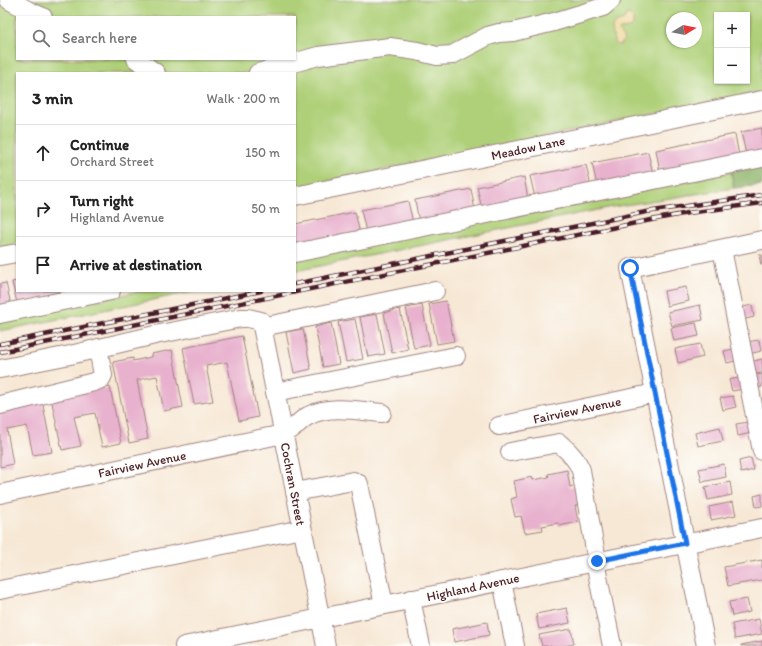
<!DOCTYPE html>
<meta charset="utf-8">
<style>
:root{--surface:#fff;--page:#f2f2f2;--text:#222;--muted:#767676;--line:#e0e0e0}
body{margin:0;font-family:Itim,sans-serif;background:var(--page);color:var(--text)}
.controls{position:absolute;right:12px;top:12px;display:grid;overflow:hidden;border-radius:0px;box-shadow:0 1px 3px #0004}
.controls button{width:36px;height:36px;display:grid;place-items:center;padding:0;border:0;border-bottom:1px solid var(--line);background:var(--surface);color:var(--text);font:20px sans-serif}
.compass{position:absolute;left:666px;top:12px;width:36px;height:36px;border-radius:50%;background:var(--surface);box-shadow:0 1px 3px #0004;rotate:80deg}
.stop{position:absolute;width:12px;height:12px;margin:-9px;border:3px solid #1a73e8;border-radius:50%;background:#fff}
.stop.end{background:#1a73e8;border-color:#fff;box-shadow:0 1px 4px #0008}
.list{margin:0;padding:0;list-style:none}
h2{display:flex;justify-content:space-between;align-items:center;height:52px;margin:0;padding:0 16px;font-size:17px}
h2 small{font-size:13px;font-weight:400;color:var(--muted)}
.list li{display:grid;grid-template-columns:26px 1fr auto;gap:12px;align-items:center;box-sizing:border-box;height:56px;padding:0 16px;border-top:1px solid var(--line)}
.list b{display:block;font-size:15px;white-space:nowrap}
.list p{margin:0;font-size:13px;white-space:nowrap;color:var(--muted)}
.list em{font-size:13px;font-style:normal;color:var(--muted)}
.icon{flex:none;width:22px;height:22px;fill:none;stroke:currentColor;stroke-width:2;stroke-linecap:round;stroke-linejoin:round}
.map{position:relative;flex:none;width:762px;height:646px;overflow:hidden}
.search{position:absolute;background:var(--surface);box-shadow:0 1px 3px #0004;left:16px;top:16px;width:280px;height:44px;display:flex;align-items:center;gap:10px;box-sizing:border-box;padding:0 14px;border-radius:0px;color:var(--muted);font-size:15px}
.panel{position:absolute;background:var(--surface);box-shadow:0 1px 3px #0004;left:16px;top:72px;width:280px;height:220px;border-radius:0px}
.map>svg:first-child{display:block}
.green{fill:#afd078;stroke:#7c7852;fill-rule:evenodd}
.forest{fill:#8bb268;stroke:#6a684a}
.sand{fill:#eeda9e;stroke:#9c7c64}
.building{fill:#e8b1ce}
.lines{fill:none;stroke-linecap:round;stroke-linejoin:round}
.minor-casing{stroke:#a08480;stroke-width:20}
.minor{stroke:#fff;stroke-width:18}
.rail-casing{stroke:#4a1f2b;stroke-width:4.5}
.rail{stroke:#fdfcf7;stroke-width:3;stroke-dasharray:9;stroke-linecap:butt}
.route{stroke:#1a73e8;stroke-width:5}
.labels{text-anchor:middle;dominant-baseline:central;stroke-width:3.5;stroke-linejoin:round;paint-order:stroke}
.street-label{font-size:13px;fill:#4a1f2b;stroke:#fdfcf7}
</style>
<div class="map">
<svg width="762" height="646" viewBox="0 0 762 646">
<rect width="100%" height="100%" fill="#fdfcf7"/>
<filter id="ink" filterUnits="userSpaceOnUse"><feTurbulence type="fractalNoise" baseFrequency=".025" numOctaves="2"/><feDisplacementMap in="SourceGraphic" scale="8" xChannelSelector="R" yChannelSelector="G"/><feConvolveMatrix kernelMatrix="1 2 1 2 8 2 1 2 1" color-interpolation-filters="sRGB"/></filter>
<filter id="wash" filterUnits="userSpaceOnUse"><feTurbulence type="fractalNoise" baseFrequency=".012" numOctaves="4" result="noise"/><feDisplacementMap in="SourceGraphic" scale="16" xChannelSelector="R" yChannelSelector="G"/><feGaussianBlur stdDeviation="0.9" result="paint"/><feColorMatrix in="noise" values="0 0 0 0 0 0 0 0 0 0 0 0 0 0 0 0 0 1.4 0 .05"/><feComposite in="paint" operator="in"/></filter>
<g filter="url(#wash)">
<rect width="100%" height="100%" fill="#f7e8d5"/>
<g class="green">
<path d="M0,0H762V92L295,188V73H17V244L0,247ZM717,15H747V81H717ZM17,17H295V59H17ZM672,18H696V42H672Z"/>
<polygon points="731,172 734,188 612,207 295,271 295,258"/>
<polygon points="140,291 197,291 0,331 0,321"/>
</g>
<polygon class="forest" points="762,165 762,185 734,188 731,172"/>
<path class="sand" d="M629,14L633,18V25L629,28L620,29L619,31L624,40L620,45H617L614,42C613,29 607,24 624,20L626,15Z"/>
<g id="blocks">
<g class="building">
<polygon points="762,128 762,151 746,154 741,132"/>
<polygon points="735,134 739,156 660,172 656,150"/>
<polygon points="648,152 653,174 597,185 592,163"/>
<polygon points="586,165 591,187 535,198 530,176"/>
<polygon points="524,177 528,199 482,209 477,187"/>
<polygon points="471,189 475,210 419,222 415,200"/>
<polygon points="408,201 413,223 366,232 361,210"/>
<polygon points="355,212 360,234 295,247 295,224"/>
<polygon points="759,255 762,255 762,265 761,265"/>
<polygon points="17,281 17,291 75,291 17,303 12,282"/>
<polygon points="6,283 11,305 0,307 0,284"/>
<polygon points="686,287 689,301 667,306 664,291"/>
<polygon points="446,301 454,341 437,344 429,304"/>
<polygon points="422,305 430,345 414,348 406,308"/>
<polygon points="700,305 703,320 672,326 668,312"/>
<polygon points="752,305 754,317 742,320 739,308"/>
<polygon points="400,309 408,349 392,353 384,313"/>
<polygon points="377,314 385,354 368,357 360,317"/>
<polygon points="355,319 363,359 346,362 338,322"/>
<polygon points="331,323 339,364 323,367 315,327"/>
<polygon points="696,323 699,336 674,341 671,328"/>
<polygon points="303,329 311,369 294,373 286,332"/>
<polygon points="242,336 258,417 239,421 227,362 206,366 213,401 194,404 183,348"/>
<polygon points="759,340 761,351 749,354 746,342"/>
<polygon points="700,344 703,357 678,363 675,349"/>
<polygon points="737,348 739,360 727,363 724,351"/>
<polygon points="172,350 183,407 164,411 157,376 137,380 148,439 129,443 113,362 133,358 133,361 151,357 151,354"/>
<polygon points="762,359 762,373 753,374 750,362"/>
<polygon points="762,374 762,387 756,388 753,376"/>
<polygon points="742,377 744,389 732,391 729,380"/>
<polygon points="110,387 121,443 102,447 95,413 74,417 81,446 62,450 51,398"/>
<polygon points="733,396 736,407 723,410 720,398"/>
<polygon points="42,400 52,452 33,455 27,426 7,430 13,464 0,467 0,408"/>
<polygon points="749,422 751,433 738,436 736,424"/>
<polygon points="720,427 723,441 698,446 695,433"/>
<polygon points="751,458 754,470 741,473 739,461"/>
<polygon points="724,464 726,477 702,482 699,469"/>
<polygon points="567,470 570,487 577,485 581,505 575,506 578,522 559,526 558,523 542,526 543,530 525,533 521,516 515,517 511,499 517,497 514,481 532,477 533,480 549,477 548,474"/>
<polygon points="730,482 732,495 708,500 705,487"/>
<polygon points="762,494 762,506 756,507 754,496"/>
<polygon points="733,502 736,515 711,520 709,507"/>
<polygon points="762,560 762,580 728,586 724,567"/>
<polygon points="747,599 750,612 732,616 729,602"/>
<polygon points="567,608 570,623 539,629 536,614"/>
<polygon points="759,619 762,634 735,639 732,624"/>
<polygon points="487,622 489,635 454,642 452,629"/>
<polygon points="571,629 574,644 563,646 542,646 539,635"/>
<polygon points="762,641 762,646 741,646 741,645"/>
</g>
</g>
</g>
<g filter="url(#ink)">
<use href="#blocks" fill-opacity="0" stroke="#a08480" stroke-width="1"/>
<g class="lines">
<defs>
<g id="minor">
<polyline points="9,0 31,12 43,17"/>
<polyline points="136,59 156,73"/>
<polyline points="258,73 318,56 390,47 417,51 437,56 452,55 488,36 499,33 513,32 554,22 603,7 611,0"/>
<polyline points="295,196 762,100"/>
<polyline points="722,249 762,451"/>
<polyline points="295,253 762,158"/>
<polyline points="0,256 17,253"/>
<polyline points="0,314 111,291"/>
<polyline points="262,327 435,291"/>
<polyline points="0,369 70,355 155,335 241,318 248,318 261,321 326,646"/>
<polyline points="275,392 456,356"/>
<polyline points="0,405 94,382 101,379 103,375 98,348"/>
<polyline points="499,426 655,393"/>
<path d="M510,452L559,443C568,451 576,458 581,470L597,561"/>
<polyline points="295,492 353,481 359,484 384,605"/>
<path d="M0,494L283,434C295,430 298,421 308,416C330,404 359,411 382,413"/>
<polyline points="595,562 612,646"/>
<polyline points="502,581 515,646"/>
<polyline points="0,590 302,529"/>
<polyline points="411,599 421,646"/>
<polyline points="184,646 762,528"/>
<polyline points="706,646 630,268 762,240"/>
</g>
</defs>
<use href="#minor" class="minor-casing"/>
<use href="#minor" class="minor"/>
<defs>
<g id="rail">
<polyline points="295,284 646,212 762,195"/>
<polyline points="0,344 261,291"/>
<polyline points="0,352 646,221 688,213 762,203"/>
</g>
</defs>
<use href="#rail" class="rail-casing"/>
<use href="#rail" class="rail"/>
</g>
</g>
<g class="lines" filter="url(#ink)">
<polyline class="route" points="597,561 685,543 630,268"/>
</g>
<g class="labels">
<g class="street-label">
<text transform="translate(528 148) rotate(-12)">Meadow Lane</text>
<text transform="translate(577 410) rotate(-12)">Fairview Avenue</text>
<text transform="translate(142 464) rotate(-12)">Fairview Avenue</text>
<text transform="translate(293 484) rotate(79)">Cochran Street</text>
<text transform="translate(473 587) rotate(-12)">Highland Avenue</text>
</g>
</g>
</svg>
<div class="controls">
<button>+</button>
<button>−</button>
</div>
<svg class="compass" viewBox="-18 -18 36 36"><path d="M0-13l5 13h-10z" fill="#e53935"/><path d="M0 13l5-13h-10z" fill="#767676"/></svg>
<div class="stop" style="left:630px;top:268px"></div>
<div class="stop end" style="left:597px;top:561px"></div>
<div class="search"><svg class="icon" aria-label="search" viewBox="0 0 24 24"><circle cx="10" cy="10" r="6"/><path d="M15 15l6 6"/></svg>Search here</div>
<section class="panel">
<h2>3 min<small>Walk · 200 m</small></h2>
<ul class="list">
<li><svg class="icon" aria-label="ahead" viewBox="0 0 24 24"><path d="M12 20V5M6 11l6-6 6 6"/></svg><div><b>Continue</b><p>Orchard Street</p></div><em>150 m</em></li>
<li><svg class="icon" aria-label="right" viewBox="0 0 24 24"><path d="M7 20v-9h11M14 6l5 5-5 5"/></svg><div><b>Turn right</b><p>Highland Avenue</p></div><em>50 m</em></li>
<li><svg class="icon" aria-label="arrive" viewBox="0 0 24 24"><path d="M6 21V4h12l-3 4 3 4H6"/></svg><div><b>Arrive at destination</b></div></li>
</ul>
</section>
</div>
